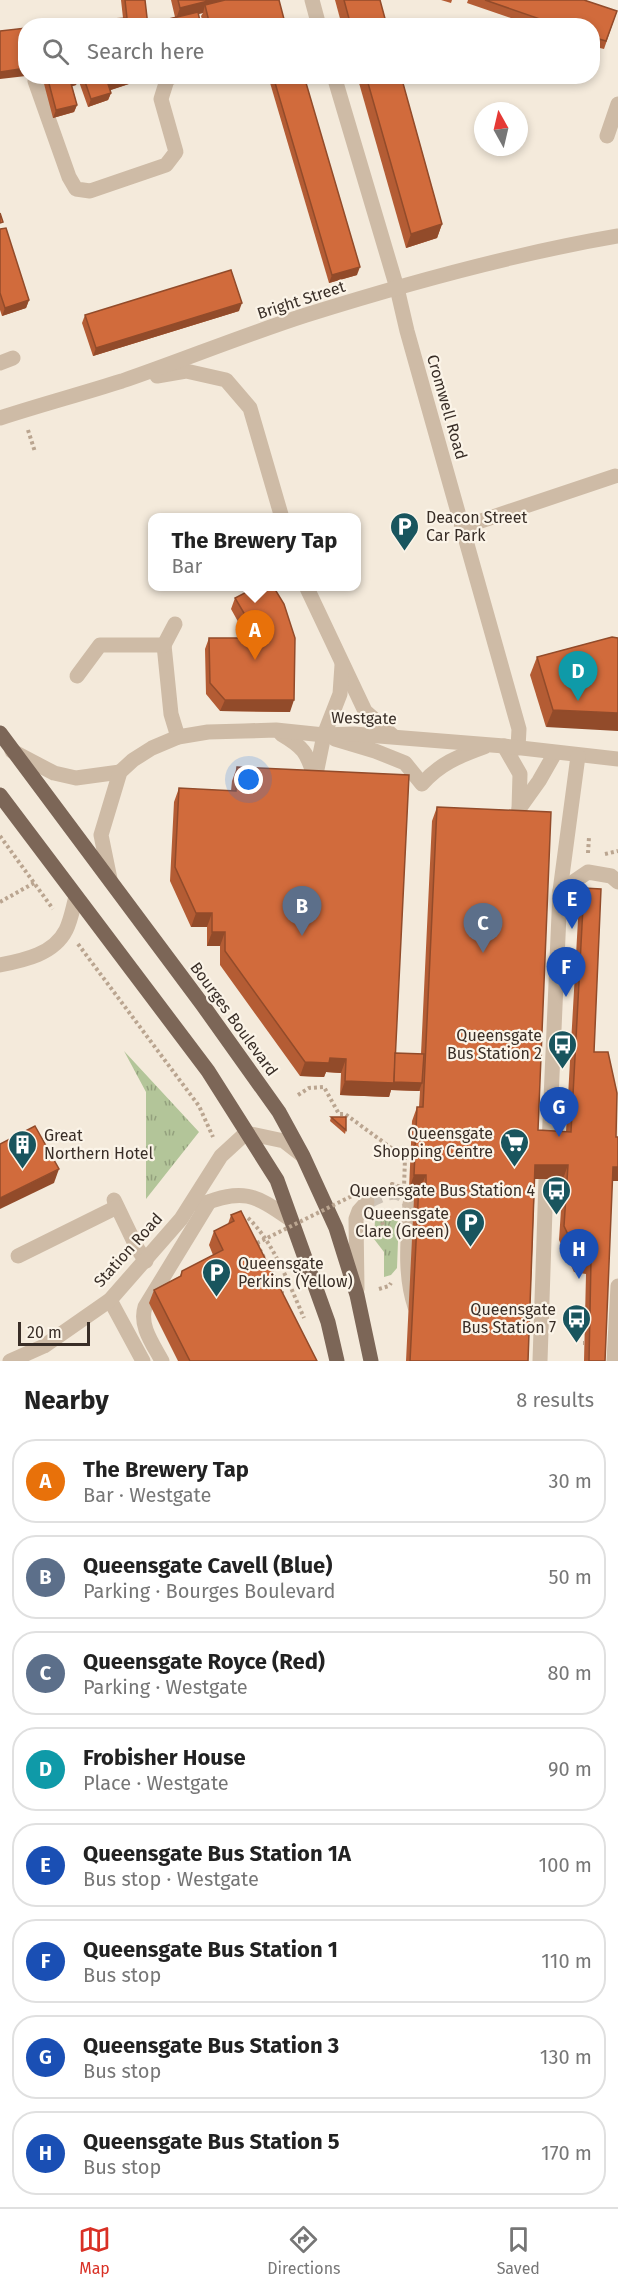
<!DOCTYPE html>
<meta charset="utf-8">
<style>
:root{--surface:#fff;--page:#f6f6f6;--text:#222;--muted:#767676;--line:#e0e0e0;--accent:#d93025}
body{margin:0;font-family:"Fira Sans",sans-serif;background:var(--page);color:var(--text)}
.compass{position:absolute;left:474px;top:102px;width:54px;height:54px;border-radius:50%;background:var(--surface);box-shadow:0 3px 9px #0003;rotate:352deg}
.scale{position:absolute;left:18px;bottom:15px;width:72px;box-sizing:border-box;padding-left:6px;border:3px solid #392e27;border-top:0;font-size:16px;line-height:21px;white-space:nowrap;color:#392e27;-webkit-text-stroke:4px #fbf4e8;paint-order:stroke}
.you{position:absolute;left:249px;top:780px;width:21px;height:21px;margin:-15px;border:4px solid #fff;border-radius:50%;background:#1a73e8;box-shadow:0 0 0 9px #1a73e833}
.badge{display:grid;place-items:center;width:39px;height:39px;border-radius:50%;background:var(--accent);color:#fff;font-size:20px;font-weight:700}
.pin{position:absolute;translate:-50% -50px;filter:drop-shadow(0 2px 3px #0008)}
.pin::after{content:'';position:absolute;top:32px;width:21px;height:18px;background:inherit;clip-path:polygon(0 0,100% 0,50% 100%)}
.popup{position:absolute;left:148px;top:513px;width:213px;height:78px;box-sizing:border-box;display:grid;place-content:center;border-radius:12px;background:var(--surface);filter:drop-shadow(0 2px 4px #0005);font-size:20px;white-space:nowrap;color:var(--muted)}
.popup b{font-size:22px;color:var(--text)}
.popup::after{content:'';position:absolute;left:50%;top:100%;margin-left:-12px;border:12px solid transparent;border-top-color:var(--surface)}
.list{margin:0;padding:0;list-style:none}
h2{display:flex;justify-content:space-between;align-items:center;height:78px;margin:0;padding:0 24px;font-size:26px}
h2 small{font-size:20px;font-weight:400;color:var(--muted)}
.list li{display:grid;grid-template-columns:39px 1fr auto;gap:18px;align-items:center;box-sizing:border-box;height:84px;margin:0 12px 12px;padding:0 12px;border:2px solid var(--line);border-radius:24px}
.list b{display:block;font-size:22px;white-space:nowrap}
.list p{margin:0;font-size:20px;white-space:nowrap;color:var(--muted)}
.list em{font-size:20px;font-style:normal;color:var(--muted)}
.icon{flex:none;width:33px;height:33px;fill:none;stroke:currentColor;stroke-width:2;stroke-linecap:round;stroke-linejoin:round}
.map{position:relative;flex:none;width:618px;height:1361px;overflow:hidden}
.search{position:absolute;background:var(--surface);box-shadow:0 3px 9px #0003;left:18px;right:18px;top:18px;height:66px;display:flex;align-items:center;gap:15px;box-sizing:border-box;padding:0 21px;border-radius:24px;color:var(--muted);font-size:22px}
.sheet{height:846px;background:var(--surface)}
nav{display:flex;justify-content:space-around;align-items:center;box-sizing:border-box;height:84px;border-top:2px solid var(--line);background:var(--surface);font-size:16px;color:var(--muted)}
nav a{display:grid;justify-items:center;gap:3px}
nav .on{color:var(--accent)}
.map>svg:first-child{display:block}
.grass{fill:url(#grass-tufts)}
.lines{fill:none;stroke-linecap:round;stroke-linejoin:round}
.minor-tunnel{stroke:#cfc4b7;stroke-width:15;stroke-dasharray:15 8;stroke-linecap:butt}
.path{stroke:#baa590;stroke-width:4;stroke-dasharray:3 3;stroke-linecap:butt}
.minor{stroke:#cebba6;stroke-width:15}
.major{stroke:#7c6657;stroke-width:15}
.path-bridge{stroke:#baa590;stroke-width:4;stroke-dasharray:3 3;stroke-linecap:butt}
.wall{fill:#b45c34}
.shaded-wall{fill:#924b2a}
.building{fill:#d16b3c;stroke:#924b2a;stroke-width:1.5}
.labels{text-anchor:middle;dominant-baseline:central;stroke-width:4.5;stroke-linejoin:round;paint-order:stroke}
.street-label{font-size:16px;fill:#392e27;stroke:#fbf4e8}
.poi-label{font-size:16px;fill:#392e27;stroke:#fbf4e8;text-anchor:end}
</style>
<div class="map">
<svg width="618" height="1361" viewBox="0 0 618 1361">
<defs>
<pattern id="grass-tufts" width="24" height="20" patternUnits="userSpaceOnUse" patternTransform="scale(1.5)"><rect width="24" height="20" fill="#b3c599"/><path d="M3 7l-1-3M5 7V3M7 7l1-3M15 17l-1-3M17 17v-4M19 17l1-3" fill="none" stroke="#93a07d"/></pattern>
</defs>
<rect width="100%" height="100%" fill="#f4eadb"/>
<g class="grass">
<polygon points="124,1051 199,1132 146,1199 146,1092"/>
<polygon points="388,1213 399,1214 397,1268 391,1275 384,1277 384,1252 374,1239 375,1220"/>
</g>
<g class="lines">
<path class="minor-tunnel" d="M367,1202C381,1194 401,1184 410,1204"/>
<g class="path">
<polyline points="28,430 35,452"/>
<polyline points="0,836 53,909"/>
<polyline points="588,853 589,837"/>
<polyline points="605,854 618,851"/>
<polyline points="0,902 34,883"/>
<polyline points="78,944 199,1106 213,1137"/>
<polyline points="298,1095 309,1088 324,1087 339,1114 345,1114 405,1158 404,1188 392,1184 392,1195"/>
<polyline points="379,1217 385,1228 391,1227"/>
<path d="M248,1218C273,1241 290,1286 304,1318"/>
<polyline points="257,1244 282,1292 277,1294"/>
<polyline points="379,1289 389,1286 391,1283"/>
<polyline points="584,1314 585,1314"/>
<polyline points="583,1343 584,1343"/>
</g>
<g class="minor">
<polyline points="312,0 319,26"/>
<polyline points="334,76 397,288 407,331 519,729 518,748"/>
<polyline points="35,81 69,177 76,189 90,191 166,165 176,152 161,99 167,80 173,76"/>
<polyline points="607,136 618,104"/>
<polyline points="0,363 13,358"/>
<polyline points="157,376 186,371 226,380 250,408 282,518"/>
<path d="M0,418C40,405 81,394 122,381C183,360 244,335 306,315C408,283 512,254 618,236"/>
<polyline points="463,527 615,476"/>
<polyline points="306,586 365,711 392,735"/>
<polyline points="164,645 171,714 178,737"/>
<polyline points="164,645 175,624"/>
<polyline points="77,676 100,645 164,645"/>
<path d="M281,734C303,747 307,752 314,776"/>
<path d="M335,739L375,751L405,763L422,784C439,764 459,756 484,747"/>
<polyline points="504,746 520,774 519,809"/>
<polyline points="12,751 54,773 76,778 120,772"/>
<polyline points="315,779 324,735 340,694 342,665"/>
<polyline points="519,809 539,781 555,753"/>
<polyline points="110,879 101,835 120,772 133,760 152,748 178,737 208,732 244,731 276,730 324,735 354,734 504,746 618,759"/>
<polyline points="560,891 588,872 611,876 618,882"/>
<path d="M0,965C25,960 54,954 66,930C71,920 73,907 76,897"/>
<polyline points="549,1145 560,891 578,756"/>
<polyline points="114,1200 137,1248 146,1261"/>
<path d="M410,1204C408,1239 404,1274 415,1307"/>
<path d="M200,1205C243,1188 254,1194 290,1219"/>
<polyline points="18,1256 117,1207"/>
<polyline points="357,1289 356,1219 359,1211 367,1202"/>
<polyline points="110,1300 143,1361"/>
<polyline points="10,1361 44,1346 110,1300 181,1219 221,1156 246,1133 284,1141 302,1155"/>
<path d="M162,1361C153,1344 139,1326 145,1307L209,1202"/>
<polyline points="540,1361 546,1179"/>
<polyline points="614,1361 618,1286"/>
</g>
<g class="major">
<polyline points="0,733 202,1004 279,1112 303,1156 336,1228 357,1295 371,1361"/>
<polyline points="0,795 208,1071 277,1180 328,1322 337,1361"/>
</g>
<polyline class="path-bridge" points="257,1243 364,1190"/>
</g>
<g class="wall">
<polygon points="121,0 145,0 148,26 112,26 114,19 123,18"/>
<polygon points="171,0 279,0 284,19 282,26 204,26 201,16 203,13 198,14 201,26 148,26 148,24 175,17"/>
<polygon points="335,0 380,0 387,26 342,26"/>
<polygon points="441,0 452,0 451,3"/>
<polygon points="468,0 584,0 617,11 604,49 592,46 592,26 534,26 467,3"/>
<polygon points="47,76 148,76 147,78 110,90 111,93 108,100 88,107 78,79 76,85 72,86 77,105 74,112 53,118 44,84"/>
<polygon points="268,76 304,76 357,275 329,283"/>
<polygon points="357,76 401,76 442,224 437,238 406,248"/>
<polygon points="0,213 0,229 29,300 26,308 2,316 0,310"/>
<polygon points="239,311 93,356 82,323 85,315"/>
<polygon points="258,586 290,712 220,711 206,694 205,649 209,638 246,638 246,636 231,609 235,598"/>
<polygon points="612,637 546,727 530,675 537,657"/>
<polygon points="237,767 395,1053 421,1054 432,821 437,807 538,1130 566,1132 579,902 584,888 594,1052 616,1137 618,1181 612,1181 605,1361 584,1361 586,1274 574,1272 559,1240 563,1179 535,1179 528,1361 406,1361 414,1198 417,1189 409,1189 412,1121 417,1107 419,1107 420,1091 391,1090 389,1097 340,1095 341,1073 326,1072 324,1077 300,1076 220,965 220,946 207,946 207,927 191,927 170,881 174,802 179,788 231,791 232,781"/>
<polygon points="331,1117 346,1130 345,1134 330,1121"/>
<polygon points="231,1215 317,1361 178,1361 149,1303 154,1290 180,1276 182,1271 213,1255 209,1245 214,1231 228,1224"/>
</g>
<g class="shaded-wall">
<polygon points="212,0 227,0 205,5 203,13 176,19 180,8"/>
<polygon points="284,19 282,26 259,26"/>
<polygon points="241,20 239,26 219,26"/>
<polygon points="26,68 26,76 0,79 0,72"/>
<polygon points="130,76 148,76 147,78 105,92 108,84"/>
<polygon points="79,77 76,85 67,88 70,80"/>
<polygon points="111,93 108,100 88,107 91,99"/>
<polygon points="77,105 74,112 53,118 56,110"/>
<polygon points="442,224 437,238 406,248 411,234"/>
<polygon points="360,267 357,275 329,283 332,275"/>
<polygon points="29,300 26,308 2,316 5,308"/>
<polygon points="242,303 239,311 93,356 96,348"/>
<polygon points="225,700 294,700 290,712 220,711"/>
<polygon points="553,710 618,713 618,731 546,727"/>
<polygon points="196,913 212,913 207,927 191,927"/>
<polygon points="212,932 225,932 220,946 207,946"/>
<polygon points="330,1058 346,1059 341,1073 326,1072 324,1077 300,1076 305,1062"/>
<polygon points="345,1081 392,1082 422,1083 419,1091 391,1090 389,1097 340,1095"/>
<polygon points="535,1165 568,1165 563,1179 530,1179"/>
<polygon points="613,1167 618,1167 618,1181 608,1181"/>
<polygon points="59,1169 54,1183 0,1209 0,1198"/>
<polygon points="414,1175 426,1175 420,1189 419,1184 417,1189 409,1189"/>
</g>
<g class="building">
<polygon points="125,0 145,0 148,26 114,26 114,19 127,18"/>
<polygon points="178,0 212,0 180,8"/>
<polygon points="225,0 279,0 284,19 259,26 242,26 241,20 219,26 210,26 205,5"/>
<polygon points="344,0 380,0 387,26 351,26"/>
<polygon points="485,0 584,0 617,11 606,41 592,37 592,26 560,26"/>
<polygon points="198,12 201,26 149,26 148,24"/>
<polygon points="26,28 26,68 0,72 0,31"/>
<polygon points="47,76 79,76 79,77 70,80 77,105 56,110"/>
<polygon points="83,76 130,76 108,84 111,93 91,99"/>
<polygon points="273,76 304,76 360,267 332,275"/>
<polygon points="366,76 401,76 442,224 411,234"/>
<polygon points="0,213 3,222 0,223"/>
<polygon points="6,228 29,300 5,308 0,293 0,229"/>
<polygon points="231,270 242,303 96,348 85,315"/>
<polygon points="258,586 273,586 284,604 295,638 294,700 225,700 210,683 209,638 250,638 251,625 235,598"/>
<polygon points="612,637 618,638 618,713 553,710 537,657"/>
<polygon points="237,767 409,775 394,1083 345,1081 346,1059 330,1058 329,1063 305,1062 225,951 225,932 212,932 212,913 196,913 175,867 179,788 236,791"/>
<polygon points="437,807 551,812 538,1130 571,1132 584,888 601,889 594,1052 608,1052 617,1093 616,1137 618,1137 618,1167 613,1167 605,1361 589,1361 591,1260 579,1258 564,1226 568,1165 535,1165 528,1361 410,1361 419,1184 426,1184 426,1175 414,1175 417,1107 423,1107"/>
<polygon points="395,1053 424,1054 422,1083 394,1082"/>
<polygon points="331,1117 346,1117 346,1130"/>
<polygon points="35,1126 59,1169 0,1198 0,1144"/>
<polygon points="241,1211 317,1361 190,1361 154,1290 181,1276 182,1271 223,1250 214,1231 234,1221 231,1215"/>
</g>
<defs>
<symbol id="parking-pin" viewBox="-11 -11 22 30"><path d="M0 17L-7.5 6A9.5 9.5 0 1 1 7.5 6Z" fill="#19555e" stroke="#fbf4e8"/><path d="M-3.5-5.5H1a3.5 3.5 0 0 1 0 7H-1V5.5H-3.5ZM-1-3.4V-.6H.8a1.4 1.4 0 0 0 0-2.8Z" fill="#fff"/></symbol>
<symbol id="bus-pin" viewBox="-11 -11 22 30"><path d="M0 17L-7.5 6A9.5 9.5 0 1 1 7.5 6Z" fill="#19555e" stroke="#fbf4e8"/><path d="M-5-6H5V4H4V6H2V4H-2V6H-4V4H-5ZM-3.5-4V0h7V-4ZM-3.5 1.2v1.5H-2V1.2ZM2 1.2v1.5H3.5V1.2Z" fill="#fff"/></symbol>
<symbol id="supermarket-pin" viewBox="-11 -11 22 30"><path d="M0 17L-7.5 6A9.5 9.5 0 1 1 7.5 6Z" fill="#19555e" stroke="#fbf4e8"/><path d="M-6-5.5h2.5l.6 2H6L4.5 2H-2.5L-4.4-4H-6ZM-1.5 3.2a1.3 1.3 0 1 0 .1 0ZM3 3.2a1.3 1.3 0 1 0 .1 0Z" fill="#fff"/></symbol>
<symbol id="building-pin" viewBox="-11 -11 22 30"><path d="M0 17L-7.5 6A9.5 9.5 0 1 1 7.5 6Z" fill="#19555e" stroke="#fbf4e8"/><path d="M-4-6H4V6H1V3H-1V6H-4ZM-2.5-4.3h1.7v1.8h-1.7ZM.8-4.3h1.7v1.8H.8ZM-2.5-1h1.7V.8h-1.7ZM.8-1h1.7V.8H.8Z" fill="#fff"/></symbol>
</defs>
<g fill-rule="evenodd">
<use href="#parking-pin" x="388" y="510" width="33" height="45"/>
<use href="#bus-pin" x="546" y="1028" width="33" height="45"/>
<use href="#supermarket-pin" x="498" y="1126" width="33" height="45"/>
<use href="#building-pin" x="6" y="1128" width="33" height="45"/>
<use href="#bus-pin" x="540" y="1174" width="33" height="45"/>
<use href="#parking-pin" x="454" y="1206" width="33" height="45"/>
<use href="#parking-pin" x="200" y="1256" width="33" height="45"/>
<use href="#bus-pin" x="560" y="1302" width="33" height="45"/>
</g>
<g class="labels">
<g class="street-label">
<text transform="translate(301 300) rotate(-18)">Bright Street</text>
<text transform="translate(447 407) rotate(74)">Cromwell Road</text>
<text transform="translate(364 718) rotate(1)">Westgate</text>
<text transform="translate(234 1019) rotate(54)">Bourges Boulevard</text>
<text transform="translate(128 1250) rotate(-48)">Station Road</text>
</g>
<g class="poi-label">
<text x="426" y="517" text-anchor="start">Deacon Street<tspan x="426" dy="18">Car Park</tspan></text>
<text x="542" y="1035">Queensgate<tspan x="542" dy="18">Bus Station 2</tspan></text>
<text x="493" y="1133">Queensgate<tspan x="493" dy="18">Shopping Centre</tspan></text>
<text x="44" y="1135" text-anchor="start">Great<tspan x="44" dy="18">Northern Hotel</tspan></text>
<text x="535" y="1190">Queensgate Bus Station 4</text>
<text x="449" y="1213">Queensgate<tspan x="449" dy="18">Clare (Green)</tspan></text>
<text x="238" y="1263" text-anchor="start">Queensgate<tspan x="238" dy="18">Perkins (Yellow)</tspan></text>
<text x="556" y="1309">Queensgate<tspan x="556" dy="18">Bus Station 7</tspan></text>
</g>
</g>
</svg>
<svg class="compass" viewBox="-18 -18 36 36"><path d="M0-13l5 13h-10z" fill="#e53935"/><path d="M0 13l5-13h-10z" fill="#767676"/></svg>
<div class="scale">20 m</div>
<div class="you"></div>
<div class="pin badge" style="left:255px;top:660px;background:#e8710a">A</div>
<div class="popup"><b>The Brewery Tap</b>Bar</div>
<div class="pin badge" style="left:302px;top:936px;background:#5c6f8a">B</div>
<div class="pin badge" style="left:483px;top:953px;background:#5c6f8a">C</div>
<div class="pin badge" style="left:578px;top:701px;background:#0f9aa8">D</div>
<div class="pin badge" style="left:572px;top:929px;background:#1a4fb4">E</div>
<div class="pin badge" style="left:566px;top:997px;background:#1a4fb4">F</div>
<div class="pin badge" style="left:559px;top:1137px;background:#1a4fb4">G</div>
<div class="pin badge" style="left:579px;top:1279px;background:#1a4fb4">H</div>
<div class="search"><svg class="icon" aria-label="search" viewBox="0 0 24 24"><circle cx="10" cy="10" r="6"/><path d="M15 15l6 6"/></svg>Search here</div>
</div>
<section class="sheet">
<h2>Nearby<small>8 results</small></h2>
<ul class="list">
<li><span class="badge" style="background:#e8710a">A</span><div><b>The Brewery Tap</b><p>Bar · Westgate</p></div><em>30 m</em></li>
<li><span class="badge" style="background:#5c6f8a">B</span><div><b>Queensgate Cavell (Blue)</b><p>Parking · Bourges Boulevard</p></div><em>50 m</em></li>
<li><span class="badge" style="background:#5c6f8a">C</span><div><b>Queensgate Royce (Red)</b><p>Parking · Westgate</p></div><em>80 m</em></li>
<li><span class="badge" style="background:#0f9aa8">D</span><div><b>Frobisher House</b><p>Place · Westgate</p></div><em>90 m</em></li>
<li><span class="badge" style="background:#1a4fb4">E</span><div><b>Queensgate Bus Station 1A</b><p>Bus stop · Westgate</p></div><em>100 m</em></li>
<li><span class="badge" style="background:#1a4fb4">F</span><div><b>Queensgate Bus Station 1</b><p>Bus stop</p></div><em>110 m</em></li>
<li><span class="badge" style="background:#1a4fb4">G</span><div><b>Queensgate Bus Station 3</b><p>Bus stop</p></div><em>130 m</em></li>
<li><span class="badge" style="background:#1a4fb4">H</span><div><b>Queensgate Bus Station 5</b><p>Bus stop</p></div><em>170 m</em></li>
</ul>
</section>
<nav>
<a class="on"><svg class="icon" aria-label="map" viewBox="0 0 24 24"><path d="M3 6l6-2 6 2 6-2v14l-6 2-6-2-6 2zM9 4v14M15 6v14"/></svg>Map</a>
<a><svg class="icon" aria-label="directions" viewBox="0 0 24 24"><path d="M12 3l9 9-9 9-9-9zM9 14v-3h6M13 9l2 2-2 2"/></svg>Directions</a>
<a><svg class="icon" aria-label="saved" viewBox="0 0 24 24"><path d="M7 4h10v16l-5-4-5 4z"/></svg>Saved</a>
</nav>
